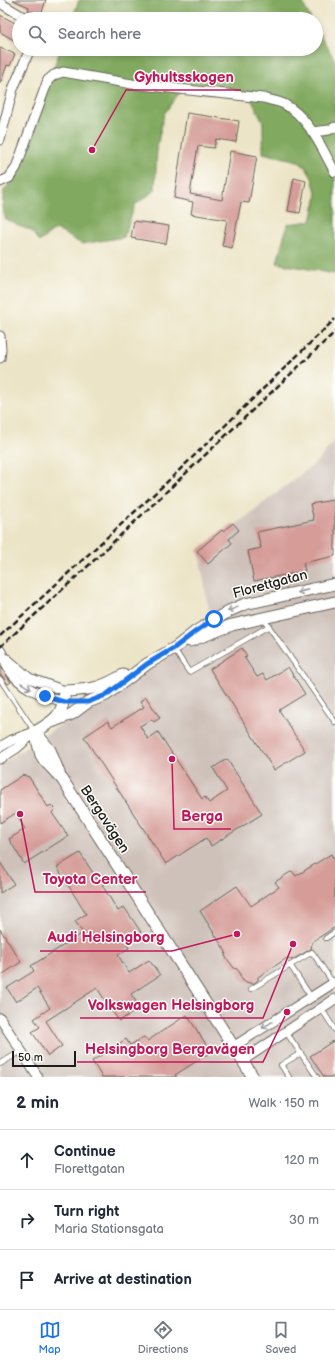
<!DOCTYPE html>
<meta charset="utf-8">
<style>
:root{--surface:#fff;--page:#f2f2f3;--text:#1f2937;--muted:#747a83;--line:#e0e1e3;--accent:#1a73e8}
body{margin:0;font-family:"Balsamiq Sans",sans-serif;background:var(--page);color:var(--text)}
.scale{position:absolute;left:12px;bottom:10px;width:64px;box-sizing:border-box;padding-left:4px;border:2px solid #1c1c1c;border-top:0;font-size:11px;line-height:14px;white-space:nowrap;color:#1c1c1c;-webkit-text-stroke:3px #fdfcf7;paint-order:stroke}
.stop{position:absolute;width:12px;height:12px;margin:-9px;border:3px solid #1a73e8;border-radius:50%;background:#fff}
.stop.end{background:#1a73e8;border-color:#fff;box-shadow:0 1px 4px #0008}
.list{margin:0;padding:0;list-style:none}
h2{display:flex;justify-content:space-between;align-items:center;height:52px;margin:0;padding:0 16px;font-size:17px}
h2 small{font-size:13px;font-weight:400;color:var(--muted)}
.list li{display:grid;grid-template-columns:26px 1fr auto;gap:12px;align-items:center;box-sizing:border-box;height:60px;padding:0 16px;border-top:1px solid var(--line)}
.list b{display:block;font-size:15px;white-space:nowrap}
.list p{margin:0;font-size:13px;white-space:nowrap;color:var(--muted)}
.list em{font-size:13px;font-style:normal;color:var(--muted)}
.icon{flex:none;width:22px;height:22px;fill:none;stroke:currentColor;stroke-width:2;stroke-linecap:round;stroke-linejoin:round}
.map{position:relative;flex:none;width:335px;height:1077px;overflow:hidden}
.search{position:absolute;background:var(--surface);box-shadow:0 2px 6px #0003;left:12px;right:12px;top:12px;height:44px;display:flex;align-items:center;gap:10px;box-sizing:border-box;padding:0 14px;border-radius:22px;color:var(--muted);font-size:15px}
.sheet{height:232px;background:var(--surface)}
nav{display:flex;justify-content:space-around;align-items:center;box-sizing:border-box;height:56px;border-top:1px solid var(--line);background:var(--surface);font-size:11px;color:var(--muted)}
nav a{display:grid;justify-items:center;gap:2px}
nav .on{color:var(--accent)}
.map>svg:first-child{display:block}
.industrial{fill:#cec1ba}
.forest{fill:#81a95f;stroke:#4e623e}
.building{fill:#d59c98}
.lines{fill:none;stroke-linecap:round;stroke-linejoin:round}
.service-casing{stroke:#656258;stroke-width:6}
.minor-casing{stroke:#656258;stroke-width:11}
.tertiary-casing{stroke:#656258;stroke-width:13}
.service{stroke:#fff;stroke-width:4.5}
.minor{stroke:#fff;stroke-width:9}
.tertiary{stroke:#fff;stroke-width:11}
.rail{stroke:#1c1c1c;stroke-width:2.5;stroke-dasharray:6 3;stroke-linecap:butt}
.oneway{stroke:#999}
.route{stroke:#1a73e8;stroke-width:5}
.labels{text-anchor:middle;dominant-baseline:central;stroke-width:3;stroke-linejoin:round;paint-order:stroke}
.street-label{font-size:14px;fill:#1c1c1c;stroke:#fdfcf7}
.leader{fill:none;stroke:#c2185b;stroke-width:1.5}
.callout-dot{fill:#c2185b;stroke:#fdfcf7;stroke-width:1.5}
.callout-label{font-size:15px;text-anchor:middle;font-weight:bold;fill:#c2185b;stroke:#fdfcf7;stroke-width:3;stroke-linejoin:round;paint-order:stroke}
</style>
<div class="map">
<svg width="335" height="1077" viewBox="0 0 335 1077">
<rect width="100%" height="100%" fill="#fdfcf7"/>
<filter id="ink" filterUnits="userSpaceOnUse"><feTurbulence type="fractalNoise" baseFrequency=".025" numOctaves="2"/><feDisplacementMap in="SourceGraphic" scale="8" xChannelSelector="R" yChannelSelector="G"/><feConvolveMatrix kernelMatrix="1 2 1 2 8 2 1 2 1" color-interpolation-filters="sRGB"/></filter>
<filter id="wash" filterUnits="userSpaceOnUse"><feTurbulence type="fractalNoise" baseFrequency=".012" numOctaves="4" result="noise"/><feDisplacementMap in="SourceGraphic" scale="16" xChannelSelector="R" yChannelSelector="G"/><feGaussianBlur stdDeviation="0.9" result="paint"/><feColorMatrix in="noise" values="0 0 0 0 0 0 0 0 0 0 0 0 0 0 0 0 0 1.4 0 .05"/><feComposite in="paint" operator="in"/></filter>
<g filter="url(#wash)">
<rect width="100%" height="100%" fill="#ece4c6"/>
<polygon class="industrial" points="335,440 335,1077 0,1077 0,765 211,623 199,553 318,461"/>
<g class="forest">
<polygon points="79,0 303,0 303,4 311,19 72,19"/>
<polygon points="316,28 335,60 335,274 277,263 283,240 288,224 311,221 317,196 312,178 306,168 298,161 263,153 263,122 251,99 181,90 164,114 157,147 155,190 135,205 124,237 82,244 56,229 39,242 31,230 21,227 6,219 3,213 2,207 4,191 20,170 52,79 54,66 61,49 316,49"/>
</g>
<g id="blocks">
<g class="building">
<polygon points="13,0 46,0 41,15 28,10 29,7"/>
<polygon points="0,15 19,25 19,43 0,32"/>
<polygon points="0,48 15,54 10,66 7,65 1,82 0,82"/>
<polygon points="187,113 239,121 236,142 216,139 214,148 198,146 190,194 222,200 230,151 257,156 249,203 241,202 232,248 222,246 227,220 191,214 193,202 174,198"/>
<polygon points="294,178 306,181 300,213 288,211"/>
<polygon points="134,221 169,226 166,244 131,238"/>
<polygon points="333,500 335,508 335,556 303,563 305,571 254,581 248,551 261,548 257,532 314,520 310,504"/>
<polygon points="233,523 239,530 229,539 232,543 208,564 197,551 222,530 223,531"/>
<polygon points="242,648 247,656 244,657 257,677 263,674 267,680 288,667 305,694 279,710 305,751 274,770 210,669"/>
<polygon points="0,666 11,682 8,684 3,677 0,675"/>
<polygon points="146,697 160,718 154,722 152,719 140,726 148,739 158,732 202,799 205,797 209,803 227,791 213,768 227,759 262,814 211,846 206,838 166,864 84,737 108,721 112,727 144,707 140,701"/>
<polygon points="23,775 29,777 48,807 51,805 55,809 52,813 68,836 24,864 9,839 25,829 16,813 0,823 0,790"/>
<polygon points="80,853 97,879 102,875 107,882 102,885 118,911 124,907 141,932 133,936 135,938 126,944 129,948 118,955 129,973 149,960 160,975 131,994 140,1008 119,1021 97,988 46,1021 62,1046 48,1056 32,1032 40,1027 34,1019 50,1008 37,988 16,1002 7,988 34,971 31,966 83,933 75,921 86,914 57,867"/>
<polygon points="331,854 335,861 335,927 312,942 311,949 292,960 287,958 258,977 258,980 253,984 243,981 240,976 240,973 237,969 234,968 225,956 226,952 200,911 237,886 251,906 279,887 275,882 292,871 296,876"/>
<polygon points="0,862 14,884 0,893"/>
<polygon points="0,929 21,962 0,976"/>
<polygon points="187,1015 211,1052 175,1075 177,1077 102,1077 92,1061 126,1039 130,1045 144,1037 147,1041"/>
<polygon points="335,1040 335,1077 324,1077 310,1056"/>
</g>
</g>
</g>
<g filter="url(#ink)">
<use href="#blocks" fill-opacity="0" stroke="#656258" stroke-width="1"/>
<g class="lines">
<defs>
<g id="service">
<polyline points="263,618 335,722"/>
<polyline points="174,649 189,672 269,626"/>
<polyline points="0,679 35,732"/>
<polyline points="326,938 335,932"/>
<polyline points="290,965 311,997"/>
<polyline points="251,989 312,952 333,983"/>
<polyline points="321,1008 335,1030"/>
<polyline points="286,1032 317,1077"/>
<polyline points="0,1064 21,1051"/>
<polyline points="289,1077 281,1065 301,1053"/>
</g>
<g id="minor">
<polyline points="0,3 27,19"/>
<polyline points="312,132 329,130 335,127"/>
<polyline points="0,140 13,89 30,49"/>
<path d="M0,182L9,178L16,168L48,80L54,75L63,72L132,84L263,98C270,100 278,101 284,104C309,117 322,149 335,172"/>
<polyline points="0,336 1,350 0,358"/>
<path d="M0,650C4,656 5,662 8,668C21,689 42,695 64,702"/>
<polyline points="7,659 29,678 65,691"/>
<polyline points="0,747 12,740 32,733"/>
<polyline points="0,759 17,748 35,732"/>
<polyline points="0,1018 38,1077"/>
<polyline points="233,1047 335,982"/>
<polyline points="242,1061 335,999"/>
</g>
<g id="tertiary">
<polyline points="190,641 232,625 335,602"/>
<polyline points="52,722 72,714 88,702 106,695 147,664 176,647 195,632 229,611 245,604 335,584"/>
<polyline points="35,732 41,755 44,760 62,779 253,1077"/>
<path d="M35,732C55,720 63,716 65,691C91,690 101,688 123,675"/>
<polyline points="37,734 50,750 59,773"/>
</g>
</defs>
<use href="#service" class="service-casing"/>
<use href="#minor" class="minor-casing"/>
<use href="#tertiary" class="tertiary-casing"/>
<use href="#service" class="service"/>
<use href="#minor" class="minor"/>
<use href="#tertiary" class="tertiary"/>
<g class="rail">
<polyline points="0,636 166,483 335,319"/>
<polyline points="0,647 88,566 335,332"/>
</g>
</g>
<defs><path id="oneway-shaft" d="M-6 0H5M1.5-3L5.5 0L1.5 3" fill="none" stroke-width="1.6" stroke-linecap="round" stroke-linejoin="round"/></defs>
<g class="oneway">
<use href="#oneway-shaft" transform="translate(303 591) rotate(167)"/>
<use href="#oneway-shaft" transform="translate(233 609) rotate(157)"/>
<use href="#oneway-shaft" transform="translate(26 686) rotate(32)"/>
<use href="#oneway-shaft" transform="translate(267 1025) rotate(148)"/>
</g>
</g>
<g class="lines" filter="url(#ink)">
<polyline class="route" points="45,696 64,702 88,702 106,695 147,664 174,648 195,632 214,619"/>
</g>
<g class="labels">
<g class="street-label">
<text transform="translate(270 584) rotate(-15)">Florettgatan</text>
<text transform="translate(105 819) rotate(57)">Bergavägen</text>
</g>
</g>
<path class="leader" d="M92 150L126 90H241M172 759L174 829H231M20 814L35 892H146M237 934L172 951H40M293 944L263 1018H80M287 1012L263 1062H77"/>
<g class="callout-dot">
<circle cx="92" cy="150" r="4"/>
<circle cx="172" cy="759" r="4"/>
<circle cx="20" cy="814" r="4"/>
<circle cx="237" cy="934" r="4"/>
<circle cx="293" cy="944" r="4"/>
<circle cx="287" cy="1012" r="4"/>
</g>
<g class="callout-label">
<text x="184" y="82">Gyhultsskogen</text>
<text x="202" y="821">Berga</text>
<text x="90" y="884">Toyota Center</text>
<text x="106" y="942">Audi Helsingborg</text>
<text x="171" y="1010">Volkswagen Helsingborg</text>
<text x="170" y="1054">Helsingborg Bergavägen</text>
</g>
</svg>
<div class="scale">50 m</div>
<div class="stop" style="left:214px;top:619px"></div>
<div class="stop end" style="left:45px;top:696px"></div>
<div class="search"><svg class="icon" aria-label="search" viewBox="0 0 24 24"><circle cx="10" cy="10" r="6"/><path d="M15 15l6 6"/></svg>Search here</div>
</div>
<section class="sheet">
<h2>2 min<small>Walk · 150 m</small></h2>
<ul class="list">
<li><svg class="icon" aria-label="ahead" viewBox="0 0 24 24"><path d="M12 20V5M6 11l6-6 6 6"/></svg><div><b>Continue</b><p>Florettgatan</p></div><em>120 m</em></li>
<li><svg class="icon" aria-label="right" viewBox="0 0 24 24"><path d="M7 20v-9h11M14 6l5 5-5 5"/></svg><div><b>Turn right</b><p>Maria Stationsgata</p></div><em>30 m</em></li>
<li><svg class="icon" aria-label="arrive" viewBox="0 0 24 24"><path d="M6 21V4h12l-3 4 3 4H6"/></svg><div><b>Arrive at destination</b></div></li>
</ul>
</section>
<nav>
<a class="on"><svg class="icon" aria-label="map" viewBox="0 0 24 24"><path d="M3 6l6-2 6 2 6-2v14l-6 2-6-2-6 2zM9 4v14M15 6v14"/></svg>Map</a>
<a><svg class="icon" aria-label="directions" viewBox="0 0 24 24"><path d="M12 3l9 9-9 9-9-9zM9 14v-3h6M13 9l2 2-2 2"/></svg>Directions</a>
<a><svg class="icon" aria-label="saved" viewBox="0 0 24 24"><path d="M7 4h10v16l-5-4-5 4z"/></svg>Saved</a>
</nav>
